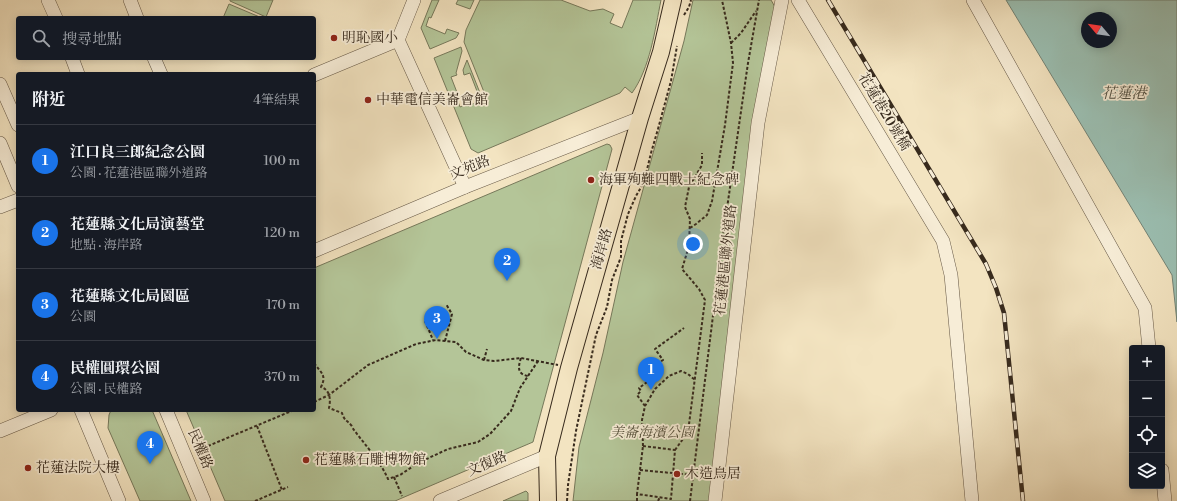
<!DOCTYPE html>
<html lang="zh-TW">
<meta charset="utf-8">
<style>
:root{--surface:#171b24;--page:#20242c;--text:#f1f3f6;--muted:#9ea1a6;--line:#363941;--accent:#1a73e8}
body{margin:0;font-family:"Libre Bodoni","Noto Serif TC",serif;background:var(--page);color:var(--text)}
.controls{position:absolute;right:12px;bottom:12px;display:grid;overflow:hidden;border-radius:4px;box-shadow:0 2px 10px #0003}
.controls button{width:36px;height:36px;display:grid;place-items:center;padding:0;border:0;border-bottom:1px solid var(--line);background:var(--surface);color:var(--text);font:20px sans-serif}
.compass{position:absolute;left:1081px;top:12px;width:36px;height:36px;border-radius:50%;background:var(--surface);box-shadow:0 2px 10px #0003;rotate:299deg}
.you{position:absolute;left:693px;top:244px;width:14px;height:14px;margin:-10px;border:3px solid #fff;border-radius:50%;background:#1a73e8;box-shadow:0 0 0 6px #1a73e833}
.badge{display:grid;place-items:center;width:26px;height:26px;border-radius:50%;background:var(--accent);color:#fff;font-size:13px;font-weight:700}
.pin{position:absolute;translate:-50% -33px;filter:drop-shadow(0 1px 2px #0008)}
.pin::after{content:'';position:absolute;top:21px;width:14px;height:12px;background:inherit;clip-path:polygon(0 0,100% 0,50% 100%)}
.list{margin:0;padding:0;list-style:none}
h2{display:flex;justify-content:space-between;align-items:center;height:52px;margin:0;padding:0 16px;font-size:17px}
h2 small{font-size:13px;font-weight:400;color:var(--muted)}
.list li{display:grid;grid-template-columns:26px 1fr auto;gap:12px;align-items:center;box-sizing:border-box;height:72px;padding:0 16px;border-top:1px solid var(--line)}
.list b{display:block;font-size:15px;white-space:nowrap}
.list p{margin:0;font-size:13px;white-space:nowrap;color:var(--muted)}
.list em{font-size:13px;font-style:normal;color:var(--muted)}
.icon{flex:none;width:22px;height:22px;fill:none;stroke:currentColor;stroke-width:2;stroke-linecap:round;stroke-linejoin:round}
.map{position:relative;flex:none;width:1177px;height:501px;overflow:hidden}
.search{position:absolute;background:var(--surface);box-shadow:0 2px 10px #0003;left:16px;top:16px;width:300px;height:44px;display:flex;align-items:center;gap:10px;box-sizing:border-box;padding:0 14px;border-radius:4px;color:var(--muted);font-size:15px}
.panel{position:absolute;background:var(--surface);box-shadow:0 2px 10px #0003;left:16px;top:72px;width:300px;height:340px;border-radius:4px}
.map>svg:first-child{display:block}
.green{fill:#b4c598;stroke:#76785a}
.water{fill:#9bbfb2;stroke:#738376;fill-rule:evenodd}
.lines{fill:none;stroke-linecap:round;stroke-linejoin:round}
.minor-casing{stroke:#665846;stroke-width:14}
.major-casing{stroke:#372a1d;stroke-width:18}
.path{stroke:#372a1d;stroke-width:2;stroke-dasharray:3 2;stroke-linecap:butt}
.minor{stroke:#f7edd7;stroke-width:13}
.major{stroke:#f3e4c1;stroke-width:16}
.rail-casing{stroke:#372a1d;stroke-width:4.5}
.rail{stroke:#f7edd7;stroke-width:3;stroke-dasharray:9;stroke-linecap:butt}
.poi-dot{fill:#8f2418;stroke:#f7edd7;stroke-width:1.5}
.labels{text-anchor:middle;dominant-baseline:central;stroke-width:3.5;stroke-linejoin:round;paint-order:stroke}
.poi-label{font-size:14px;fill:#372a1d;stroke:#f7edd7;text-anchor:start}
.street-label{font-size:14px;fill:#372a1d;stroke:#f7edd7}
.park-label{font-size:14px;font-style:italic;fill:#56513c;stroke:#f7edd7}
.water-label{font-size:15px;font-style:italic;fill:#504f42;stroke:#f7edd7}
</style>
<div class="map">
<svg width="1177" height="501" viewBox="0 0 1177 501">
<rect width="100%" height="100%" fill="#f3e4c1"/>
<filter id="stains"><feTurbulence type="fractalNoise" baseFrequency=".005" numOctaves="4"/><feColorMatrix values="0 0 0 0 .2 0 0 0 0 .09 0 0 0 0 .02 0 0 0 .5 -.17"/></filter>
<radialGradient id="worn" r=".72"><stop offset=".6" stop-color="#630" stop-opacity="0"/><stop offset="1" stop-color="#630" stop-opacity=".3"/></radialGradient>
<g class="green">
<polygon points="230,0 273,0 266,17 230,1"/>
<polygon points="432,0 439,0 431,18 429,17 426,26 445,34 447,29 459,33 456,38 430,49 421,28"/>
<polygon points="458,0 474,0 470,9 456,4"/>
<path d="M480,0H561L590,11L603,9L614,14L610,23L622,28L633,0H661C655,30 650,68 632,93L625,87L620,93L478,153L471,149L434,58L461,47L462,51L456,73L457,75L451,77L458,95L456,96L460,107L467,104L468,106L475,103V101L480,99L470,73L464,75L463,70L467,60L482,98L486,97L464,42L466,30Z"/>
<polygon points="693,0 771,0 775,7 713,501 573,501 579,447 603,353 623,262 684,41"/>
<polygon points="229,4 262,18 223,18"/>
<polygon points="607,144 610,145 612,149 533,442 395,501 225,501 186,410 314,410 314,268"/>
<polygon points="111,410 152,410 191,501 140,501 108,428 109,415"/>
<polygon points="526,491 528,493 528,501 503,501"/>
</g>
<path class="water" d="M1006,0H1177V322L1172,275ZM1087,18H1111V42H1087Z"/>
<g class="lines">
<defs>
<g id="minor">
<polyline points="48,0 56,18"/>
<polyline points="130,0 137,18"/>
<polyline points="414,0 398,40 465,187"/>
<polyline points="798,0 943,241 951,275 972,501"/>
<polyline points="973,0 1145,308 1149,348"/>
<polyline points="72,58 78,74"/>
<polyline points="154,58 161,74"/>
<polyline points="314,75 398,40"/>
<polyline points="0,84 18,125"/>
<polyline points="0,143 18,186"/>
<polyline points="0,207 18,200"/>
<polyline points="314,251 465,187 640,118"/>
<polyline points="81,410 119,501"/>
<polyline points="166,410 204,501"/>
<polyline points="0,431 51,410"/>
<polyline points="1162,470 1165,501"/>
<polyline points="440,501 547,456"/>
<polyline points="715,501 758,123 782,0"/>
</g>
<polyline id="major" points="548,501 547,456 569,368 640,118 661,52 673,0"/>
</defs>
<use href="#minor" class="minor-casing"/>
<use href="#major" class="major-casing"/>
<g class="path">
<polyline points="684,15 689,7 691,0"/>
<polyline points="731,43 741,33 756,11"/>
<polyline points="690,228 696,224 707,215 712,201 725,125 733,63 731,43 722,0"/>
<polyline points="425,321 433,340"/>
<polyline points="445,341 452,314 446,304"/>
<path d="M521,358C518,367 517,374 528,376"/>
<polyline points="484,360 487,349"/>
<path d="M314,363C321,373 327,375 321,387C330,390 331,399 329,408L342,413C345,422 346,419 351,425C352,426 353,429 354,430C366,446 380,461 388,479L400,475L418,463L448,449L478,442L490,434L511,411L520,388L538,361"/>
<polyline points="314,402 329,395 368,365 416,344 436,340 456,342 466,352 484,360 494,361 521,358 558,365"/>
<polyline points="645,406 637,395 641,391 639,388 658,374 653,367 663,360 655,349 684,328"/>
<polyline points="257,426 282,490"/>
<polyline points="208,446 294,410"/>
<polygon points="643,446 675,450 671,499 637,494"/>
<polyline points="643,446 642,420 645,406 655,389 669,376 681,371 688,374 695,380"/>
<polyline points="675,450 688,432 705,300 699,289 682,269 689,246 690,219 685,207 689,187 702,165 702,153"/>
<polyline points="640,470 693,475"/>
<polyline points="394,477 402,496"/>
<polyline points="255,501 288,487"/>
<polyline points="567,501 568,485 576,431 596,335 607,307 612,280 621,257 621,241 628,214 636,196 644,182 651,153 658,129 671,81 677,46"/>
<polyline points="637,501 637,494"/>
<polyline points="658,501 660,497"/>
<polyline points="690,501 722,243 748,63 759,0"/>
</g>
<use href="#minor" class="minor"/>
<use href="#major" class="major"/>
<defs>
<polyline id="rail" points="828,0 986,264 996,288 1004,313 1023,501"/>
</defs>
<use href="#rail" class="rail-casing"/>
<use href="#rail" class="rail"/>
</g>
<g class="poi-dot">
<circle cx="334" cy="38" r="4"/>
<circle cx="368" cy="100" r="4"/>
<circle cx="591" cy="180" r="4"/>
<circle cx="306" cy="460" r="4"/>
<circle cx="28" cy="468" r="4"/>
<circle cx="677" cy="474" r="4"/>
</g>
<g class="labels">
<g class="poi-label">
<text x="342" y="38">明恥國小</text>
<text x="376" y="100">中華電信美崙會館</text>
<text x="599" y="180">海軍殉難四戰士紀念碑</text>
<text x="314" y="460">花蓮縣石雕博物館</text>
<text x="36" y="468">花蓮法院大樓</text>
<text x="685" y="474">木造鳥居</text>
</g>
<g class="street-label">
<text transform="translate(884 112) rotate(59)">花蓮港20號橋</text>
<text transform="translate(470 168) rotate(-22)">文苑路</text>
<text transform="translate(602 249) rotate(-74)">海岸路</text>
<text transform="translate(726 260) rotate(-84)">花蓮港區聯外道路</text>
<text transform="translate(200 449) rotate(67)">民權路</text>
<text transform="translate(487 464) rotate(-23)">文復路</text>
</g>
<g class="park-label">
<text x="652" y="433">美崙海濱公園</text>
</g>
<g class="water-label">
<text x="1124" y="93">花蓮港</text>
</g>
</g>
<rect width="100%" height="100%" filter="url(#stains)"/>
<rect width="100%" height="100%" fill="url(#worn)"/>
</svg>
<div class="controls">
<button>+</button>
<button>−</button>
<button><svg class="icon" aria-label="locate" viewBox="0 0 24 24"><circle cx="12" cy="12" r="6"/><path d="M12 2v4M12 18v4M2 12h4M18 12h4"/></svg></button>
<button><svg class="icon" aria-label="layers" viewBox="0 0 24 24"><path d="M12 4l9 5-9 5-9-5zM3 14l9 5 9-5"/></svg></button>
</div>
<svg class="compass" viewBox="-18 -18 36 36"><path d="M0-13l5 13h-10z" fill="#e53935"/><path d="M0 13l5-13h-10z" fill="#9ea1a6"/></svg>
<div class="you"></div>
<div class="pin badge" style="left:651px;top:390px">1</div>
<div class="pin badge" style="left:507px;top:281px">2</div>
<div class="pin badge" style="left:437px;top:339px">3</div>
<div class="pin badge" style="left:150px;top:464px">4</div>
<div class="search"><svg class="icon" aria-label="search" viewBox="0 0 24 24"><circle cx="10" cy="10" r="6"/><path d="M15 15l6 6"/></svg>搜尋地點</div>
<section class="panel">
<h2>附近<small>4筆結果</small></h2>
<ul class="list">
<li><span class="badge">1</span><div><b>江口良三郎紀念公園</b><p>公園 · 花蓮港區聯外道路</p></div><em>100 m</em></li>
<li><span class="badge">2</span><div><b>花蓮縣文化局演藝堂</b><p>地點 · 海岸路</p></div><em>120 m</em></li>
<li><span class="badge">3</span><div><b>花蓮縣文化局園區</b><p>公園</p></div><em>170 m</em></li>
<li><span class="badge">4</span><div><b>民權圓環公園</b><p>公園 · 民權路</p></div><em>370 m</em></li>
</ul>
</section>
</div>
